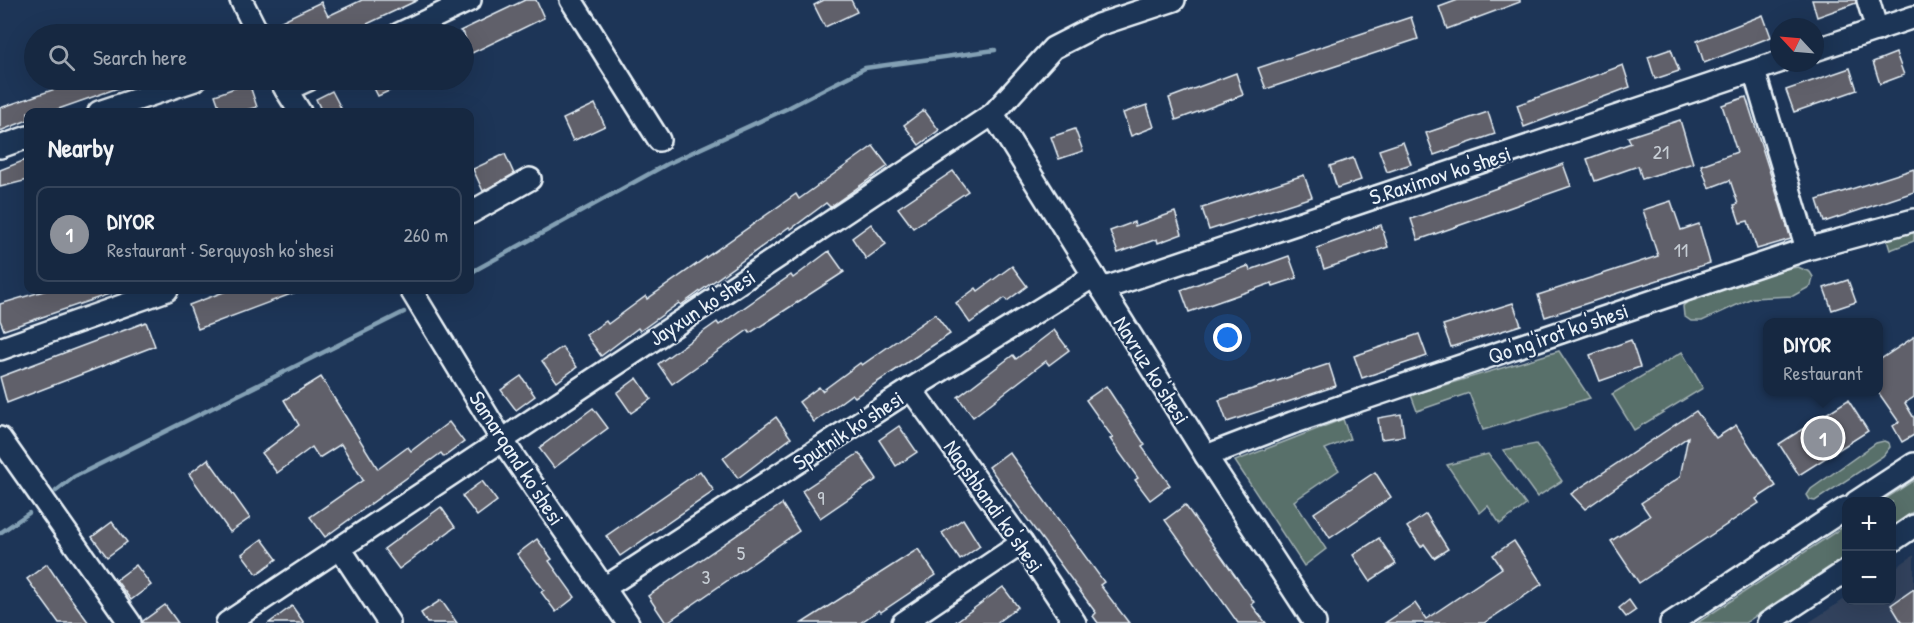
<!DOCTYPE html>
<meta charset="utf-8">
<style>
:root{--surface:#162841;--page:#23344c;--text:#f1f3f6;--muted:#9ea6b1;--line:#35445a;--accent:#8c9099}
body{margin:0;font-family:"Patrick Hand",sans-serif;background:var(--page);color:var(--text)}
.controls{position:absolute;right:18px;bottom:18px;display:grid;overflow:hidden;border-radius:12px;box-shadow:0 6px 24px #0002}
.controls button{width:54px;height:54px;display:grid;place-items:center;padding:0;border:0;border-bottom:2px solid var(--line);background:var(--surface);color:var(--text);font:30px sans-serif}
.compass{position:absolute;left:1770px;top:18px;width:54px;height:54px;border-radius:50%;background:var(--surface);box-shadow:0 6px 24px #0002;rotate:296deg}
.you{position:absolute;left:1228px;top:338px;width:21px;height:21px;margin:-15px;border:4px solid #fff;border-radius:50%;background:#1a73e8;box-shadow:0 0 0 9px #1a73e833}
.badge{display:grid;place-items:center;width:39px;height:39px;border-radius:50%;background:var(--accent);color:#fff;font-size:20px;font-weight:700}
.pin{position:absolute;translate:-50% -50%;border:3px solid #fff;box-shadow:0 2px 6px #0006}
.popup{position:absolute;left:1763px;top:318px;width:120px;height:78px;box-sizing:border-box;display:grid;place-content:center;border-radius:12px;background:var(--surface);filter:drop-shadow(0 2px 4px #0005);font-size:20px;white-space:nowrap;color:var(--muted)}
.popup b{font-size:22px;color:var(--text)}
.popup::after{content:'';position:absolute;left:50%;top:100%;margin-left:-12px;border:12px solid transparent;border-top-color:var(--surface)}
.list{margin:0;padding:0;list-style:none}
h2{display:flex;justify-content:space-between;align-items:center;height:78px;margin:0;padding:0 24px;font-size:26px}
h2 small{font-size:20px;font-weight:400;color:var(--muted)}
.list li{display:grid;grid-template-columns:39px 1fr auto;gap:18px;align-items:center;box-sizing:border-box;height:96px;margin:0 12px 12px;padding:0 12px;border:2px solid var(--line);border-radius:12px}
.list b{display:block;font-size:22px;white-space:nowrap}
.list p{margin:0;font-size:20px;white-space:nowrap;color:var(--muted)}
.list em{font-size:20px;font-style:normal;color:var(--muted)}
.icon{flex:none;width:33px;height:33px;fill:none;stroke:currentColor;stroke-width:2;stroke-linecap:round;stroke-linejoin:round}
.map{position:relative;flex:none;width:1914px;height:623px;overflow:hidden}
.search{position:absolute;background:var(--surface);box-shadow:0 6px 24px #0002;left:24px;top:24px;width:450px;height:66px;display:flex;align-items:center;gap:15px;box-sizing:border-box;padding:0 21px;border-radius:33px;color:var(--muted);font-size:22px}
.panel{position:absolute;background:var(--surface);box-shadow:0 6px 24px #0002;left:24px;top:108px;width:450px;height:186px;border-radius:12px}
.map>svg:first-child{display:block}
.built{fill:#31425d}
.green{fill:#596f6b;stroke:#a0b0b2;stroke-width:1.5}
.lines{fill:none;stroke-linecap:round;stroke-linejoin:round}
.stream{stroke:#83a0b4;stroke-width:4.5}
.building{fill:#60606a;stroke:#e8f1f8;stroke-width:1.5}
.minor-casing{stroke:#e8f1f8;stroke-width:26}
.minor{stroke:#1d3557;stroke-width:21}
.labels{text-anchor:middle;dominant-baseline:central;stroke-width:4.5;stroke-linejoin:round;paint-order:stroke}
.number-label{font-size:20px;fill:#c6cdd4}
.street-label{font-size:22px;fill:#e8f1f8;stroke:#1d3557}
</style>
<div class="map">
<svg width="1914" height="623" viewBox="0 0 1914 623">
<rect width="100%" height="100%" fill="#1d3557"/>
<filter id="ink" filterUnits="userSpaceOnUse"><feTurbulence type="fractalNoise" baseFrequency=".0167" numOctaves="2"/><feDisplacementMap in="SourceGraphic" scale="12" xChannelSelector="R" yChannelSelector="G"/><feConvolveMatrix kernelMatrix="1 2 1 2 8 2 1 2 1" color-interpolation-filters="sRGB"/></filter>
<g filter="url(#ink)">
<polygon class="built" points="1914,555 1914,623 1808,623 1846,598 1892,600 1892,570"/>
<g class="green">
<polygon points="1914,227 1914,241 1890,250 1886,237"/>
<polygon points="1798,267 1810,272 1813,277 1811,286 1793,296 1752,298 1702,321 1691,321 1684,316 1683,306 1687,302 1778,270"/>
<polygon points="1559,351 1590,398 1483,430 1469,393 1417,411 1411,395"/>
<polygon points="1682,352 1703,388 1634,430 1612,394"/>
<polygon points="1343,419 1350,439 1325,449 1339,470 1294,501 1326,549 1304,566 1235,461"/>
<polygon points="1884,441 1889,443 1890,447 1883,456 1815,501 1810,500 1807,495 1811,489 1876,443"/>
<polygon points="1536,444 1562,481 1537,497 1503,450"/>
<polygon points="1488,454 1526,505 1500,524 1488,506 1480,513 1447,465"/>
<polygon points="1914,480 1914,511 1892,526 1892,502 1882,501"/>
<polygon points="1846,525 1846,556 1745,623 1697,623"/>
</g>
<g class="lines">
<g class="stream">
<polyline points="470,273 667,164 786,109 865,68 995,50"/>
<polyline points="436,291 440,290"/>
<polyline points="56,491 74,477 404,312"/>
<polyline points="0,533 29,513"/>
</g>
</g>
<g class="building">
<polygon points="362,0 418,0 346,34 283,34 277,23 321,2 328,16"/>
<polygon points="525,0 536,0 544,18 470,54 464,34 460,31"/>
<polygon points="824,0 851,0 857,12 825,27 814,5"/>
<polygon points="1458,0 1520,0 1520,2 1447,29 1439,7"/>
<polygon points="1812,0 1856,0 1856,3 1817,17"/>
<polygon points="1763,15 1771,37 1704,63 1697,41"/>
<polygon points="1411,17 1418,39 1266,89 1258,68"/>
<polygon points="1671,49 1679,71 1655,79 1648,57"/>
<polygon points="1896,53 1904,75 1880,84 1873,62"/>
<polygon points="1623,65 1630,87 1524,127 1517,105"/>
<polygon points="1850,68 1857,90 1794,112 1786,90"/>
<polygon points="1236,73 1243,95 1176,120 1169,98"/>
<polygon points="81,80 138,81 50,112 28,112 28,120 0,131 0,108"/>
<polygon points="370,80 413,80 378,96"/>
<polygon points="249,83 257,107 239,112 221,112 215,95"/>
<polygon points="332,91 343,112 322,112 316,99"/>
<polygon points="1746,97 1791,239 1757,249 1748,221 1740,223 1734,205 1738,204 1730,180 1709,188 1701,165 1737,152 1722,105"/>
<polygon points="595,104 605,126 573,141 563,119"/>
<polygon points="1147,105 1154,127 1131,136 1123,113"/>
<polygon points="924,110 939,130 919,145 904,125"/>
<polygon points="1488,112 1495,134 1434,155 1426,133"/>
<polygon points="1680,120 1693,163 1642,179 1638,166 1595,181 1587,159 1631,143 1628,137"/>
<polygon points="1075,129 1083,151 1059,159 1051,137"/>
<polygon points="1403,142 1411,164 1387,172 1379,150"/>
<polygon points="873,146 888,166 830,207 826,203 791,229 789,227 681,305 679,303 640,331 638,328 601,356 586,335 606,321 608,324 646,296 647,299 796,194 799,199"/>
<polygon points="505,154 514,174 483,191 473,169"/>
<polygon points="1353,158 1361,180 1337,188 1330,166"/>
<polygon points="28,159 28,180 0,187 0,170"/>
<polygon points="1563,164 1571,186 1418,240 1411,219"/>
<polygon points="1914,169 1914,192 1824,222 1817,200"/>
<polygon points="953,171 968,191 913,228 898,208"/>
<polygon points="1304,175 1312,197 1209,230 1202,208"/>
<polygon points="1671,201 1681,230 1699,224 1710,263 1545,317 1538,295 1658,256 1643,210"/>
<polygon points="1175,212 1182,234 1158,243 1157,239 1118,253 1110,231 1134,222 1135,226"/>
<polygon points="871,224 886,244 866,259 852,238"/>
<polygon points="1381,225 1388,247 1324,269 1317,248"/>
<polygon points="829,251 844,272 750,333 748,330 672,384 658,364 717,322 719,325 791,275 793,278"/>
<polygon points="1289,256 1297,278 1273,286 1272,283 1189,312 1181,290 1248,266 1250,270"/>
<polygon points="1012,266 1027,286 1007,301 1005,298 970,323 956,303 976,288 978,291"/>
<polygon points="1848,280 1856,302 1832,310 1824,288"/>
<polygon points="47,290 118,290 118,291 4,330 0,320 0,304"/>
<polygon points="229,290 299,290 299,291 198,329 189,305"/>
<polygon points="1513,303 1521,325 1451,347 1443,325"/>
<polygon points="935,314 950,334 855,397 852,394 814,422 799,402 819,387 822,391 860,363 862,365"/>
<polygon points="146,322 155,346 7,403 0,377"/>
<polygon points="1054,330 1069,350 1049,365 1046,361 973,417 958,397 1013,355 1016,359"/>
<polygon points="1419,334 1427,356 1362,378 1354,356"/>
<polygon points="1914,337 1914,397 1905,403 1914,418 1914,435 1902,442 1893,426 1899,422 1878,392 1878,361"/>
<polygon points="1631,340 1640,367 1600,381 1590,355"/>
<polygon points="562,347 577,367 557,382 542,361"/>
<polygon points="1329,364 1336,386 1227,422 1219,400"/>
<polygon points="521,376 535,396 516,410 501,390"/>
<polygon points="321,377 378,469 408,447 411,451 449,422 464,442 444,457 441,453 325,537 310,517 363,480 341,444 319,458 312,447 277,473 262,453 299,425 284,400"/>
<polygon points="637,378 651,399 631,413 617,393"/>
<polygon points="1106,386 1145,445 1142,447 1170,485 1150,500 1135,480 1138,478 1110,439 1113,438 1086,400"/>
<polygon points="1848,400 1868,431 1799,475 1779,444"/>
<polygon points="593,408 608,428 554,468 539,448"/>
<polygon points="1696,411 1716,438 1736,425 1776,486 1756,499 1759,503 1639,583 1611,541 1650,516 1641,503 1680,477 1688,437 1585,509 1571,494"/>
<polygon points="1401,414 1404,436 1381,439 1378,418"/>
<polygon points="776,417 791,438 738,478 723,458"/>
<polygon points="899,426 917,452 896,466 879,440"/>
<polygon points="1009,452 1104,582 1100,585 1129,623 1098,623 1093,616 1096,613 989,467"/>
<polygon points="859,453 877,479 820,518 802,491"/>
<polygon points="208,459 250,518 230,532 189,474"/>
<polygon points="700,471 714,491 620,556 606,536"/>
<polygon points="1375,472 1391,497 1330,538 1314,513"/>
<polygon points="482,481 497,501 477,516 462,496"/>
<polygon points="782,504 799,531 666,623 648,596"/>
<polygon points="1185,505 1254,602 1251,604 1266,623 1238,623 1165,520"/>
<polygon points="441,507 455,527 399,569 384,549"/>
<polygon points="1426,514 1448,549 1434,558 1424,544 1421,547 1407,527"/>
<polygon points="963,519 980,546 960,560 942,533"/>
<polygon points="112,522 127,542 107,557 92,537"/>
<polygon points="1379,538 1396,564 1370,581 1353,555"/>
<polygon points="262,539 277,559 257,574 242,554"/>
<polygon points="537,539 552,559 549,561 575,597 556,612 541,592 544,590 517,554"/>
<polygon points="1514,541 1542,584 1484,623 1385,623 1415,603 1426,619 1502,568 1493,555"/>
<polygon points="918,549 936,575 881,612 879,610 860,623 802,623"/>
<polygon points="47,564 61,585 89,623 59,623 27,579"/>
<polygon points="136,565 151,585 131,600 116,580"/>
<polygon points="1003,587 1018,607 996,623 954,623"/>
<polygon points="1914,589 1914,623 1902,623 1891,605"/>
<polygon points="441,600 457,623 427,623 421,613"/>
<polygon points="1629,600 1636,610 1626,617 1619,608"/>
<polygon points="165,605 178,623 143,623 143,621"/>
<polygon points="292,606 304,623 269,623"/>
</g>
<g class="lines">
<defs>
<g id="minor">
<polyline points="241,0 258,34"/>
<polyline points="571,0 659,140"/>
<polyline points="1868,0 1877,30"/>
<polyline points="399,34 470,0"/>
<polyline points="1815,50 1914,17"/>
<polyline points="1754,71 1807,249"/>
<polyline points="280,80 300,112"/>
<polyline points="286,90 308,80"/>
<polyline points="99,112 195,80"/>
<polyline points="993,114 1206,456 1315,623"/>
<polyline points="0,147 28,137"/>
<polyline points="470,213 530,179"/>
<polyline points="1102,289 1779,62"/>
<polyline points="411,290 502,440 628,623"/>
<polyline points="0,349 167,290"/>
<polyline points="911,389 1022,543 1075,623"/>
<polyline points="0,438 130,623"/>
<polyline points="1206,456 1292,423 1807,249 1914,220"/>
<polyline points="1856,502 1914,464"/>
<polyline points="1892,541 1914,526"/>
<polyline points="341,550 389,623"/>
<polyline points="604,588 911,389 1094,276"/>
<polyline points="227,623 993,114 1053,48 1098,25 1174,0"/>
<polyline points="903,623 1022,543"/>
<polyline points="1671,623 1846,508"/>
<polyline points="1768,623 1846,571"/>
</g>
</defs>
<use href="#minor" class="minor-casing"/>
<use href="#minor" class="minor"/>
</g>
</g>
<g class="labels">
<g class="number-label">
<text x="1661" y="151">21</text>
<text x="1681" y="249">11</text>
<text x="821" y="497">9</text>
<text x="741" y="552">5</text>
<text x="706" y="576">3</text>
</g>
<g class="street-label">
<text transform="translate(1440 175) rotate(-18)">S.Raximov ko'shesi</text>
<text transform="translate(702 307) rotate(-33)">Jayxun ko'shesi</text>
<text transform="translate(1558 333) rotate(-19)">Qo'ng'irot ko'shesi</text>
<text transform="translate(1152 370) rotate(58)">Navruz ko'shesi</text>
<text transform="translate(848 430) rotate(-33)">Sputnik ko'shesi</text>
<text transform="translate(517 458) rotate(57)">Samarqand ko'shesi</text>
<text transform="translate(994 506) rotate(55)">Naqshbandi ko'shesi</text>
</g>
</g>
</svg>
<div class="controls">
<button>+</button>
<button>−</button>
</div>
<svg class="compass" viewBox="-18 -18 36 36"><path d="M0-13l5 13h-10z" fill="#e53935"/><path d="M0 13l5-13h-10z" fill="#9ea6b1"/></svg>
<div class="you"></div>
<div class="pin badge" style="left:1823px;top:438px">1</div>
<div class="popup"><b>DIYOR</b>Restaurant</div>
<div class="search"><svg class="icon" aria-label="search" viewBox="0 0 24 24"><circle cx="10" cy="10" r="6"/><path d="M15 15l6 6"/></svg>Search here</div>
<section class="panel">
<h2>Nearby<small></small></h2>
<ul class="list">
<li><span class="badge">1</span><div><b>DIYOR</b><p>Restaurant · Serquyosh ko'shesi</p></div><em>260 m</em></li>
</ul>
</section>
</div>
